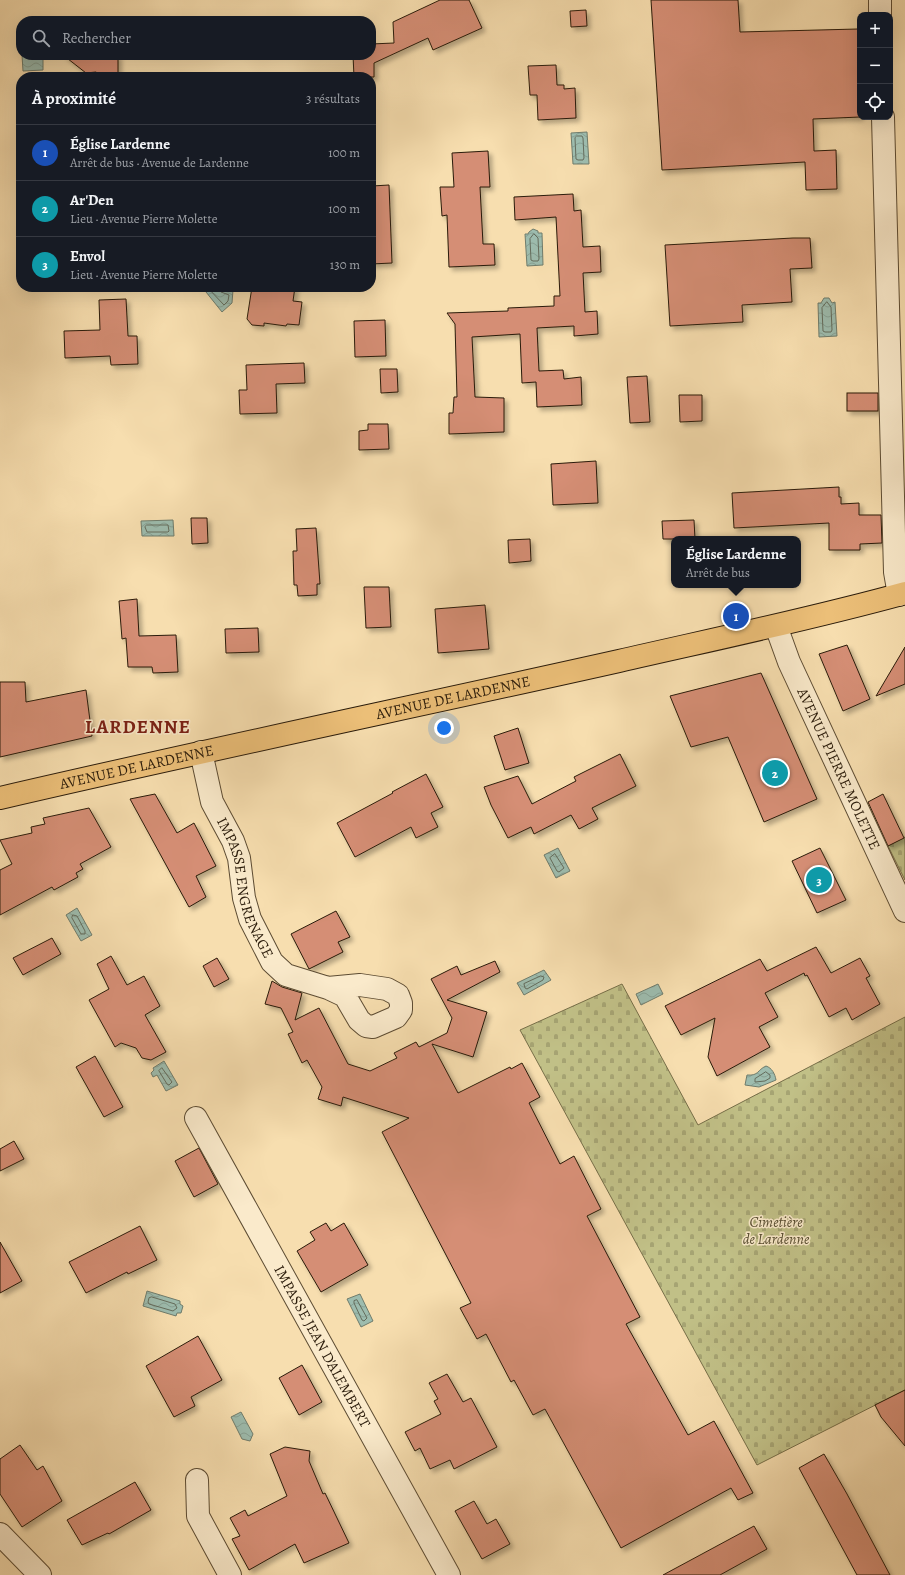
<!DOCTYPE html>
<html lang="fr">
<meta charset="utf-8">
<style>
:root{--surface:#171b24;--page:#20242c;--text:#f1f3f6;--muted:#9ea1a6;--line:#363941;--accent:#8c9099}
body{margin:0;font-family:Alegreya,serif;background:var(--page);color:var(--text)}
.controls{position:absolute;right:12px;top:12px;display:grid;overflow:hidden;border-radius:8px;box-shadow:0 4px 16px #0002}
.controls button{width:36px;height:36px;display:grid;place-items:center;padding:0;border:0;border-bottom:1px solid var(--line);background:var(--surface);color:var(--text);font:20px sans-serif}
.you{position:absolute;left:444px;top:728px;width:14px;height:14px;margin:-10px;border:3px solid #fff;border-radius:50%;background:#1a73e8;box-shadow:0 0 0 6px #1a73e833}
.badge{display:grid;place-items:center;width:26px;height:26px;border-radius:50%;background:var(--accent);color:#fff;font-size:13px;font-weight:700}
.pin{position:absolute;translate:-50% -50%;border:2px solid #fff;box-shadow:0 1px 4px #0006}
.popup{position:absolute;left:671px;top:536px;width:130px;height:52px;box-sizing:border-box;display:grid;place-content:center;border-radius:8px;background:var(--surface);filter:drop-shadow(0 1px 3px #0005);font-size:13px;white-space:nowrap;color:var(--muted)}
.popup b{font-size:15px;color:var(--text)}
.popup::after{content:'';position:absolute;left:50%;top:100%;margin-left:-8px;border:8px solid transparent;border-top-color:var(--surface)}
.list{margin:0;padding:0;list-style:none}
h2{display:flex;justify-content:space-between;align-items:center;height:52px;margin:0;padding:0 16px;font-size:17px}
h2 small{font-size:13px;font-weight:400;color:var(--muted)}
.list li{display:grid;grid-template-columns:26px 1fr auto;gap:12px;align-items:center;box-sizing:border-box;height:56px;padding:0 16px;border-top:1px solid var(--line)}
.list b{display:block;font-size:15px;white-space:nowrap}
.list p{margin:0;font-size:13px;white-space:nowrap;color:var(--muted)}
.list em{font-size:13px;font-style:normal;color:var(--muted)}
.icon{flex:none;width:22px;height:22px;fill:none;stroke:currentColor;stroke-width:2;stroke-linecap:round;stroke-linejoin:round}
.map{position:relative;flex:none;width:905px;height:1575px;overflow:hidden}
.search{position:absolute;background:var(--surface);box-shadow:0 4px 16px #0002;left:16px;top:16px;width:360px;height:44px;display:flex;align-items:center;gap:10px;box-sizing:border-box;padding:0 14px;border-radius:16px;color:var(--muted);font-size:15px}
.panel{position:absolute;background:var(--surface);box-shadow:0 4px 16px #0002;left:16px;top:72px;width:360px;height:220px;border-radius:16px}
.map>svg:first-child{display:block}
.cemetery{fill:url(#cemetery-stones);stroke:#766e48}
.water{fill:url(#water-waves);stroke:#6f7c6c}
.lines{fill:none;stroke-linecap:round;stroke-linejoin:round}
.shore{stroke:#646c5c;stroke-width:1}
.building{fill:#d58e75;stroke:#2a1b0a;filter:url(#shadow)}
.minor-casing{stroke:#5d4c33;stroke-width:24}
.major-casing{stroke:#2a1b0a;stroke-width:24}
.minor{stroke:#faeacb;stroke-width:22}
.major{stroke:#ecbf78;stroke-width:22}
.labels{text-anchor:middle;dominant-baseline:central;stroke-width:3;stroke-linejoin:round;paint-order:stroke}
.street-label{font-size:15px;fill:#2a1b0a;stroke:#faeacb}
.park-label{font-size:15px;font-style:italic;fill:#574d30;stroke:#faeacb}
.district-label{font-size:19px;font-weight:bold;letter-spacing:1px;fill:#7a1f14;stroke:#faeacb}
</style>
<div class="map">
<svg width="905" height="1575" viewBox="0 0 905 1575">
<defs>
<pattern id="cemetery-stones" width="16" height="16" patternUnits="userSpaceOnUse"><rect width="16" height="16" fill="#c1c087"/><path d="M2 7V4a2 2 0 0 1 4 0v3zM10 15v-3a2 2 0 0 1 4 0v3z" fill="#a6a473"/></pattern>
<pattern id="water-waves" width="16" height="10" patternUnits="userSpaceOnUse"><rect width="16" height="10" fill="#9dbcae"/><path d="M0 5q4-4 8 0t8 0" fill="none" stroke="#87a194"/></pattern>
<filter id="shadow"><feDropShadow dx="3.5" dy="3.5" stdDeviation="2" flood-color="#0004"/></filter>
</defs>
<rect width="100%" height="100%" fill="#f7deaf"/>
<filter id="stains"><feTurbulence type="fractalNoise" baseFrequency=".005" numOctaves="4"/><feColorMatrix values="0 0 0 0 .2 0 0 0 0 .09 0 0 0 0 .02 0 0 0 .5 -.17"/></filter>
<radialGradient id="worn" r=".72"><stop offset=".6" stop-color="#630" stop-opacity="0"/><stop offset="1" stop-color="#630" stop-opacity=".3"/></radialGradient>
<g class="cemetery">
<polygon points="905,837 905,880 888,846"/>
<polygon points="622,984 698,1125 905,1017 905,1390 757,1465 520,1030"/>
</g>
<g class="water">
<polygon points="22,55 43,55 43,70 23,71"/>
<polygon points="587,132 589,164 573,164 571,133"/>
<polygon points="533,229 538,231 538,233 542,233 543,265 527,266 525,234 528,234 529,232"/>
<polygon points="202,287 222,287 224,290 233,290 232,303 222,312"/>
<polygon points="824,298 829,298 832,303 835,302 837,336 819,337 818,303 821,303"/>
<polygon points="173,520 174,536 142,536 141,521"/>
<polygon points="558,848 570,871 556,878 544,855"/>
<polygon points="77,908 92,935 81,941 66,915"/>
<polygon points="544,970 551,980 524,995 517,983"/>
<polygon points="658,984 663,994 641,1005 636,994"/>
<polygon points="164,1061 178,1085 166,1091 157,1075 153,1077 151,1073 154,1070 153,1068"/>
<path d="M766,1066C772,1068 775,1074 776,1080L759,1087L745,1085L747,1075C759,1076 757,1070 766,1066Z"/>
<polygon points="147,1291 180,1301 180,1304 183,1306 181,1313 177,1313 176,1316 143,1306"/>
<polygon points="360,1294 373,1321 361,1327 347,1299"/>
<polygon points="241,1412 253,1434 250,1441 242,1439 231,1417"/>
</g>
<g class="lines">
<g class="shore">
<polygon points="577,136 582,136 583,138 584,158 583,160 578,160 576,159 575,138"/>
<polygon points="534,234 538,238 539,259 538,261 533,261 531,260 530,239"/>
<polyline points="207,287 224,305 228,301 229,295 221,292 219,287"/>
<polygon points="827,302 831,307 832,330 831,332 825,332 823,331 822,308"/>
<polygon points="147,525 168,525 169,531 168,532 147,532 145,527"/>
<polygon points="555,854 564,868 559,872 557,871 550,858"/>
<polygon points="73,915 77,916 85,931 85,934 81,934 72,918"/>
<polygon points="541,976 544,977 543,980 527,989 525,988 524,984"/>
<polygon points="162,1068 172,1082 169,1085 167,1084 159,1071"/>
<polygon points="766,1072 770,1075 770,1078 765,1081 755,1082 755,1079"/>
<polygon points="152,1297 175,1304 177,1308 173,1311 149,1304 148,1302 149,1298"/>
<polygon points="357,1300 367,1318 364,1321 362,1320 354,1303 354,1301"/>
</g>
</g>
<g class="building">
<polygon points="440,0 469,0 482,28 433,50 428,38 374,63 374,77 354,77 353,55 371,55 371,44 394,43 393,22"/>
<polygon points="651,0 738,0 740,32 858,29 860,117 813,119 814,151 836,150 837,189 806,190 805,162 662,170"/>
<polygon points="586,10 587,26 571,27 570,11"/>
<polygon points="63,55 118,55 118,77 102,77 96,72 86,73"/>
<polygon points="556,65 557,85 564,85 564,89 575,88 576,118 538,120 537,95 530,95 528,66"/>
<polygon points="488,151 490,187 480,187 483,244 494,244 495,265 449,267 447,215 442,216 440,187 454,187 452,153"/>
<polygon points="389,185 392,263 371,264 371,239 374,238 372,186"/>
<polygon points="573,194 574,211 581,210 583,247 600,246 601,272 583,273 585,312 597,311 598,334 574,336 574,326 537,328 539,371 563,370 564,379 581,377 582,405 537,407 536,382 522,383 520,334 472,337 475,397 504,398 504,432 449,434 449,413 453,413 454,397 457,397 455,324 447,313 508,311 508,308 554,306 554,296 560,296 556,217 515,220 514,197"/>
<polygon points="793,238 810,238 812,268 790,269 792,302 742,305 743,322 670,326 665,245"/>
<polygon points="252,287 295,287 293,301 302,302 299,325 287,324 286,326 264,323 264,326 252,325 247,319"/>
<polygon points="126,299 128,336 137,336 138,364 111,365 110,356 65,358 64,331 100,330 99,300"/>
<polygon points="385,320 386,356 355,357 354,321"/>
<polygon points="304,363 305,383 276,384 277,413 240,414 239,390 247,390 246,365"/>
<polygon points="380,369 397,369 398,392 381,393"/>
<polygon points="647,376 650,422 630,423 627,377"/>
<rect x="847" y="393" width="31" height="18"/>
<polygon points="679,395 702,395 702,421 680,422"/>
<polygon points="368,424 388,424 389,449 359,450 359,431 368,430"/>
<polygon points="596,461 598,503 553,505 551,464"/>
<polygon points="839,487 839,497 841,497 841,504 859,503 859,515 881,515 882,543 860,544 860,550 829,550 829,523 734,528 732,493"/>
<polygon points="191,518 207,518 208,543 192,544"/>
<polygon points="694,520 695,539 663,539 662,521"/>
<polygon points="316,528 320,584 317,584 317,595 298,596 297,585 294,585 293,551 297,551 296,529"/>
<polygon points="530,539 531,561 509,563 508,540"/>
<polygon points="364,587 389,587 391,627 366,628"/>
<polygon points="137,599 139,636 176,635 178,672 153,673 152,667 128,667 126,638 122,639 119,601"/>
<polygon points="485,605 489,649 438,653 435,609"/>
<polygon points="258,628 259,652 226,653 225,629"/>
<polygon points="847,645 870,699 843,711 819,654"/>
<polygon points="905,647 905,684 876,696"/>
<polygon points="761,673 817,799 764,822 728,737 691,747 670,696"/>
<polygon points="0,682 25,682 26,702 86,690 92,736 0,757"/>
<polygon points="518,728 529,763 505,770 494,736"/>
<polygon points="620,754 636,786 592,808 598,819 579,829 571,815 534,834 531,827 508,838 491,805 484,787 518,776 532,804 576,781 574,777"/>
<polygon points="426,774 443,807 431,813 438,827 416,838 411,827 355,857 337,823 393,793 392,792"/>
<polygon points="155,794 177,833 194,823 216,866 196,876 206,897 189,907 130,799"/>
<polygon points="883,794 904,838 888,846 868,802"/>
<polygon points="89,808 111,847 80,864 83,869 76,873 78,877 54,890 52,887 0,915 0,870 12,864 0,840 32,833 31,827 45,824 43,818"/>
<polygon points="820,848 846,900 817,913 792,861"/>
<polygon points="336,911 350,937 338,942 343,952 309,969 291,934"/>
<polygon points="52,938 61,954 23,975 13,958"/>
<polygon points="816,947 831,973 860,958 870,976 866,978 880,1004 852,1020 846,1008 829,1017 807,975 805,976 804,973 765,993 778,1017 759,1027 770,1047 717,1076 708,1057 715,1018 681,1035 665,1006 760,959 767,971"/>
<polygon points="111,956 127,985 144,976 160,1006 145,1015 166,1052 151,1060 142,1058 136,1048 121,1043 115,1047 89,1000 109,989 97,964"/>
<polygon points="217,958 229,979 214,987 203,966"/>
<polygon points="495,961 500,972 447,1000 487,1012 473,1057 432,1044 458,1093 510,1067 511,1069 522,1063 540,1097 529,1103 560,1164 574,1156 601,1209 587,1216 640,1317 626,1324 688,1435 714,1421 753,1493 738,1500 731,1488 621,1548 545,1409 533,1415 514,1380 511,1382 486,1334 477,1339 460,1308 471,1303 382,1132 409,1118 343,1097 341,1106 318,1099 322,1087 307,1060 302,1063 288,1034 293,1032 281,1008 265,1004 272,981 282,987 302,993 295,1020 319,1008 348,1064 370,1071 397,1058 394,1053 416,1042 419,1047 447,1033 452,1018 431,979 457,966 461,975"/>
<polygon points="95,1056 123,1107 104,1117 76,1067"/>
<polygon points="14,1141 24,1159 0,1171 0,1149"/>
<polygon points="199,1148 218,1184 194,1197 175,1161"/>
<polygon points="326,1223 331,1231 344,1223 368,1265 321,1292 297,1251 315,1240 310,1232"/>
<polygon points="140,1226 157,1260 128,1274 127,1272 86,1293 69,1262"/>
<polygon points="0,1242 22,1281 0,1293"/>
<polygon points="198,1336 222,1380 191,1397 195,1406 174,1417 146,1366"/>
<polygon points="302,1365 322,1402 299,1415 279,1378"/>
<polygon points="447,1374 463,1402 471,1398 497,1447 454,1469 450,1460 430,1469 420,1448 415,1451 405,1432 441,1414 434,1401 438,1399 429,1383"/>
<polygon points="905,1390 905,1446 881,1417 875,1405"/>
<polygon points="20,1445 37,1470 43,1466 62,1501 22,1527 0,1494 0,1459"/>
<polygon points="285,1447 310,1451 309,1461 323,1494 325,1493 349,1543 304,1563 295,1544 249,1570 232,1539 240,1536 230,1518 245,1510 248,1516 287,1496 270,1454"/>
<polygon points="824,1454 847,1494 890,1575 857,1575 799,1468"/>
<polygon points="135,1482 151,1510 109,1534 108,1533 82,1545 67,1520"/>
<polygon points="474,1501 487,1524 496,1519 510,1544 482,1559 455,1511"/>
<polygon points="754,1526 767,1549 720,1575 663,1575"/>
</g>
<g class="lines">
<defs>
<g id="minor">
<polyline points="880,0 880,15"/>
<polyline points="883,117 895,572 899,595"/>
<path id="s1" d="M776,626L789,662L905,911"/>
<path id="s2" d="M201,752L212,802L233,841L239,858L244,898L250,919L272,962L286,975L328,988L345,996L359,1020L366,1026L373,1027L396,1017L401,1010V1003L398,995L387,989L360,985L328,988"/>
<path id="s3" d="M196,1118L449,1575"/>
<polyline points="197,1480 198,1516 230,1575"/>
<polyline points="0,1534 40,1575"/>
</g>
<g id="major">
<path id="s4" d="M0,798C206,750 413,707 619,661C715,639 811,619 905,593"/>
</g>
</defs>
<use href="#minor" class="minor-casing"/>
<use href="#major" class="major-casing"/>
<use href="#minor" class="minor"/>
<use href="#major" class="major"/>
</g>
<g class="labels">
<g class="street-label">
<text stroke="none"><textPath href="#s4" startOffset="464">AVENUE DE LARDENNE</textPath></text>
<text stroke="none"><textPath href="#s4" startOffset="140">AVENUE DE LARDENNE</textPath></text>
<text stroke="none"><textPath href="#s1" startOffset="156">AVENUE PIERRE MOLETTE</textPath></text>
<text stroke="none"><textPath href="#s2" startOffset="144">IMPASSE ENGRENAGE</textPath></text>
<text stroke="none"><textPath href="#s3" startOffset="261">IMPASSE JEAN D'ALEMBERT</textPath></text>
</g>
<g class="park-label">
<text x="776" y="1222">Cimetière<tspan x="776" dy="17">de Lardenne</tspan></text>
</g>
<g class="district-label">
<text x="138" y="727">LARDENNE</text>
</g>
</g>
<rect width="100%" height="100%" filter="url(#stains)"/>
<rect width="100%" height="100%" fill="url(#worn)"/>
</svg>
<div class="controls">
<button>+</button>
<button>−</button>
<button><svg class="icon" aria-label="locate" viewBox="0 0 24 24"><circle cx="12" cy="12" r="6"/><path d="M12 2v4M12 18v4M2 12h4M18 12h4"/></svg></button>
</div>
<div class="you"></div>
<div class="pin badge" style="left:736px;top:616px;background:#1a4fb4">1</div>
<div class="popup"><b>Église Lardenne</b>Arrêt de bus</div>
<div class="pin badge" style="left:775px;top:773px;background:#0f9aa8">2</div>
<div class="pin badge" style="left:819px;top:880px;background:#0f9aa8">3</div>
<div class="search"><svg class="icon" aria-label="search" viewBox="0 0 24 24"><circle cx="10" cy="10" r="6"/><path d="M15 15l6 6"/></svg>Rechercher</div>
<section class="panel">
<h2>À proximité<small>3 résultats</small></h2>
<ul class="list">
<li><span class="badge" style="background:#1a4fb4">1</span><div><b>Église Lardenne</b><p>Arrêt de bus · Avenue de Lardenne</p></div><em>100 m</em></li>
<li><span class="badge" style="background:#0f9aa8">2</span><div><b>Ar'Den</b><p>Lieu · Avenue Pierre Molette</p></div><em>100 m</em></li>
<li><span class="badge" style="background:#0f9aa8">3</span><div><b>Envol</b><p>Lieu · Avenue Pierre Molette</p></div><em>130 m</em></li>
</ul>
</section>
</div>
